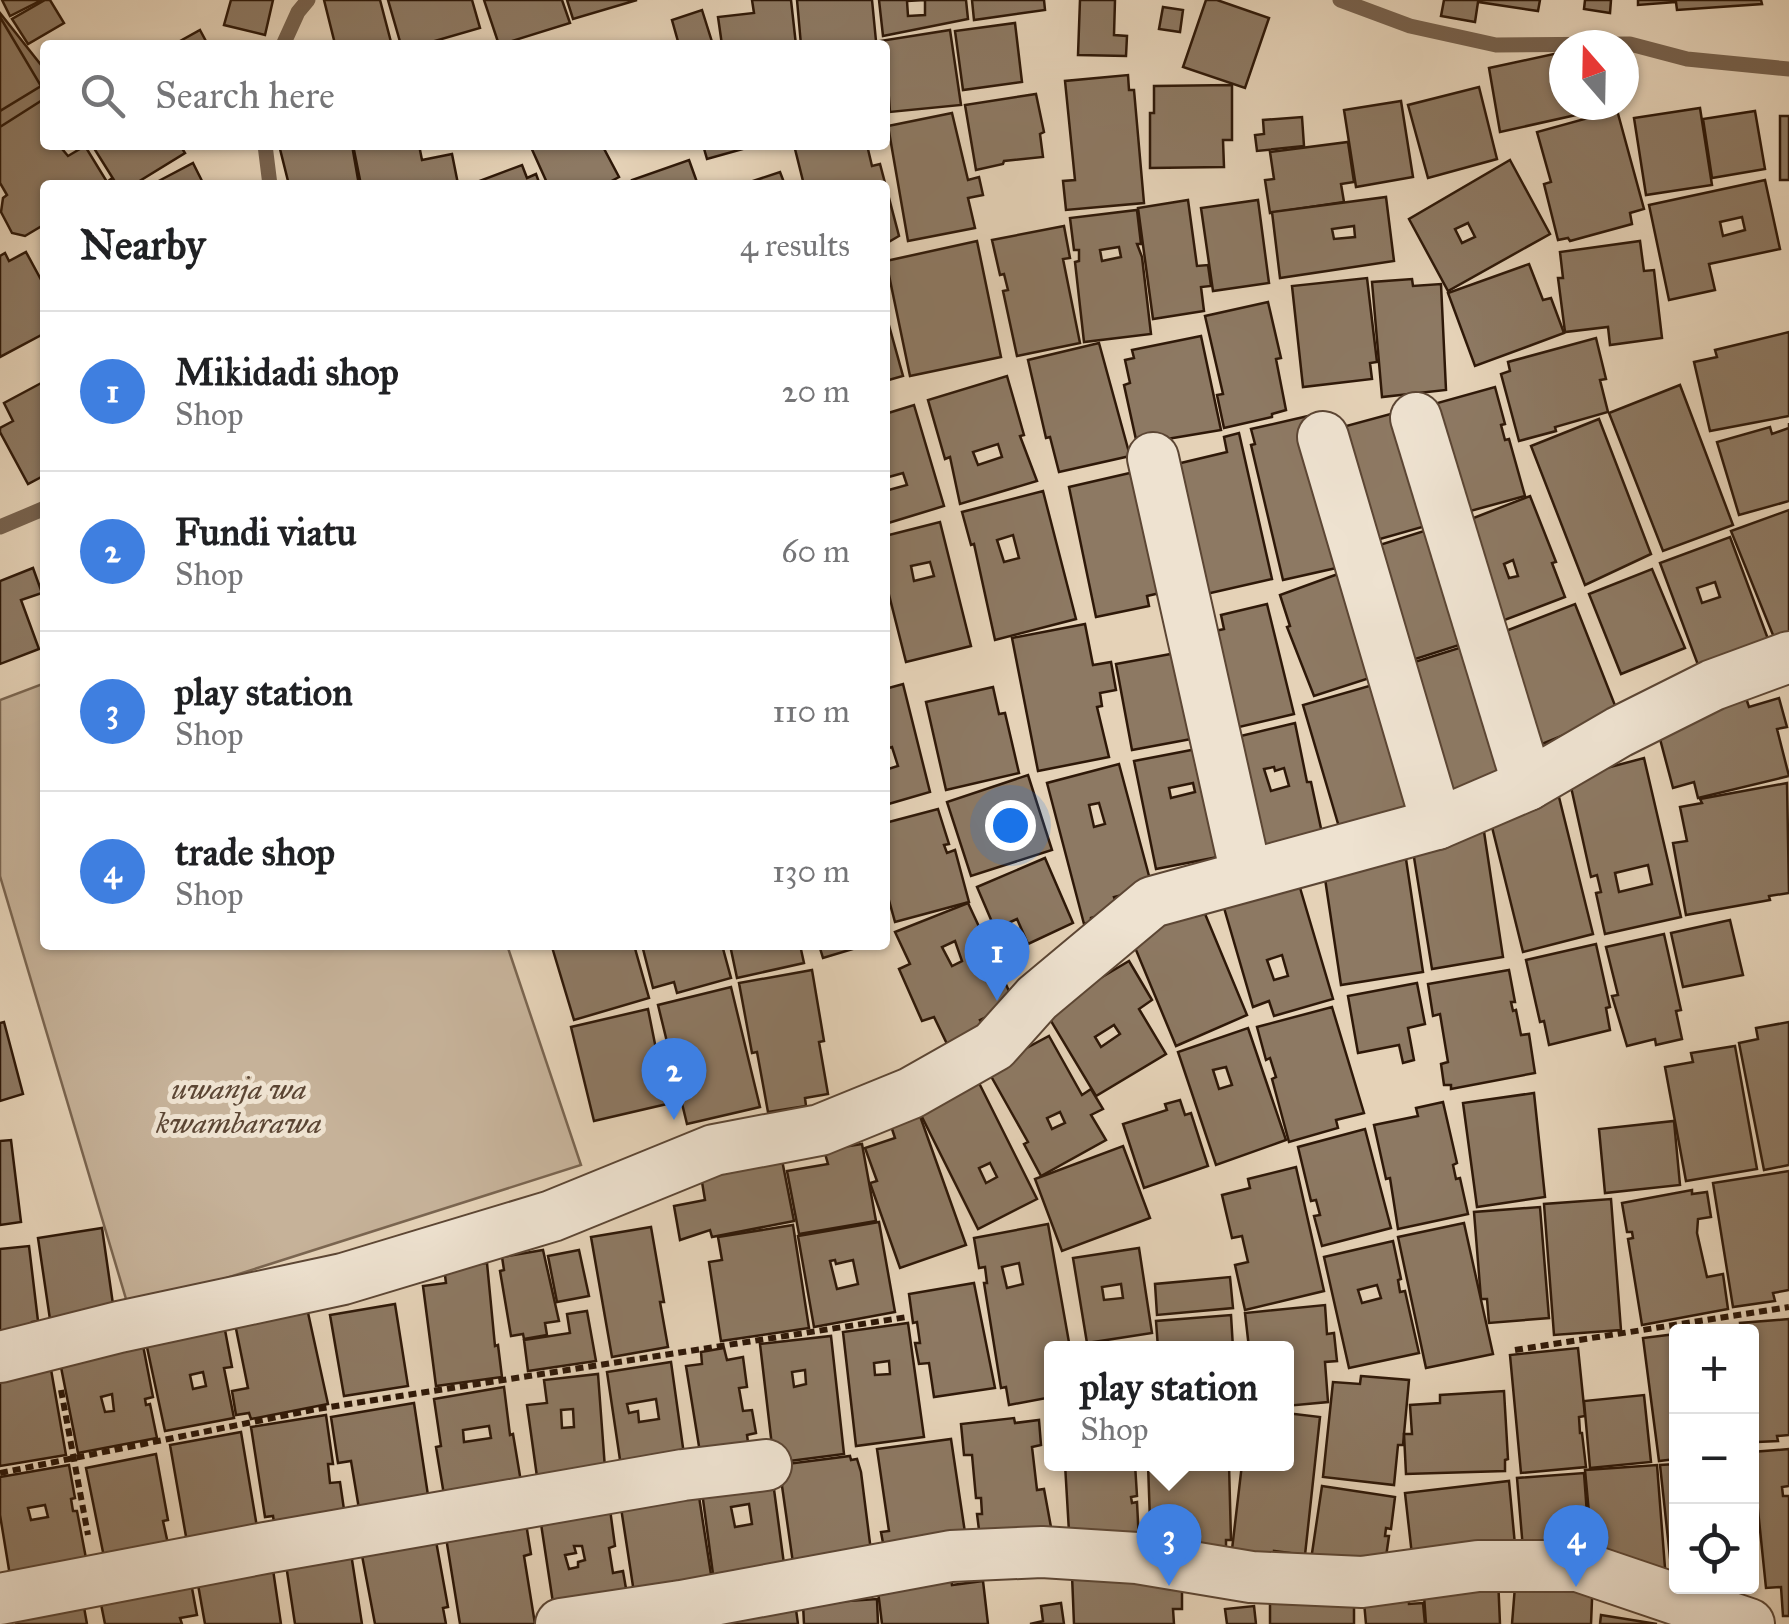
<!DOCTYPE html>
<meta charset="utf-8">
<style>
:root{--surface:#fff;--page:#f6f6f6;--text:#202124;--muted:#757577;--line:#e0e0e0;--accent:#8f2418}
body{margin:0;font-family:"IM FELL Great Primer",serif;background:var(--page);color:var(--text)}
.controls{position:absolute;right:30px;bottom:30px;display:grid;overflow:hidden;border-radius:10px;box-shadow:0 2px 8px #0004}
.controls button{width:90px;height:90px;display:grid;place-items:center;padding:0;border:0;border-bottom:2px solid var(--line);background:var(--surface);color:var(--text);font:50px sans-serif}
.compass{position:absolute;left:1549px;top:30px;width:90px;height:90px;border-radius:50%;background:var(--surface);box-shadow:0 2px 8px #0004;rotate:340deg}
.you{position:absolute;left:1010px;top:825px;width:35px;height:35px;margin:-25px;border:8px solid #fff;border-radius:50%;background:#1a73e8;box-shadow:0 0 0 15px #1a73e833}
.badge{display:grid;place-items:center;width:65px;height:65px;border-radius:50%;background:var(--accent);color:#fff;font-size:32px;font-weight:700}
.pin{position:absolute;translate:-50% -82px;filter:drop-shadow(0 2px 5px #0008)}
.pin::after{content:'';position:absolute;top:52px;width:35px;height:30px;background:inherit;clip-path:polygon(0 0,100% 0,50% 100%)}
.popup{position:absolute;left:1044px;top:1341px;width:250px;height:130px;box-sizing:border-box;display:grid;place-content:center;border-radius:10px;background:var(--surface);filter:drop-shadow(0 2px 8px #0005);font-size:32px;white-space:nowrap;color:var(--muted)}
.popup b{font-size:38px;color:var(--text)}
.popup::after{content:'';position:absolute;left:50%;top:100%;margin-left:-20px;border:20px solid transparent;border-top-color:var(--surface)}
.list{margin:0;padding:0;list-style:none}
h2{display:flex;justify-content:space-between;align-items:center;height:130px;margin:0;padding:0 40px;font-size:42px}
h2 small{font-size:32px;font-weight:400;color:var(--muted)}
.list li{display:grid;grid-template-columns:65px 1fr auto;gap:30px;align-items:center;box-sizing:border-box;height:160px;padding:0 40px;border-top:2px solid var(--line)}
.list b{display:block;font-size:38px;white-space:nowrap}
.list p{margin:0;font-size:32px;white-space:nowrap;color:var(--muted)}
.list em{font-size:32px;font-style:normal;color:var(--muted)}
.icon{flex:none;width:55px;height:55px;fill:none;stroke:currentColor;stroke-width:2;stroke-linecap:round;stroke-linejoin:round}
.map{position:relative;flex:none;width:1789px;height:1624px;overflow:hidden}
.search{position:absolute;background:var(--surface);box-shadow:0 2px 8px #0004;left:40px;top:40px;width:850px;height:110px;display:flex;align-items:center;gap:25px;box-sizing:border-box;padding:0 35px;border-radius:10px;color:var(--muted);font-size:38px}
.panel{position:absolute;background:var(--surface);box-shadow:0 2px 8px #0004;left:40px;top:180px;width:850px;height:770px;border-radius:10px}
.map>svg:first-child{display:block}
.green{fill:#c6b299;stroke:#7a6550;stroke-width:2.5}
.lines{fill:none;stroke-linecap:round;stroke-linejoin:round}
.stream{stroke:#77624e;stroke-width:15}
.building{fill:#8d7963;stroke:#2e1808;stroke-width:2.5;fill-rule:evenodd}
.minor-casing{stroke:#5c4634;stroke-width:54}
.path{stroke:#2e1808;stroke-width:6;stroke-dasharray:8 5;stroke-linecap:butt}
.minor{stroke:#eee2d0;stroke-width:50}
.labels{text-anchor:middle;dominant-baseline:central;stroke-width:10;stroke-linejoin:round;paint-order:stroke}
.park-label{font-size:30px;font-style:italic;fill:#5c4634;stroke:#eee2d0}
</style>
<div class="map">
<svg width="1789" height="1624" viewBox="0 0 1789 1624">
<rect width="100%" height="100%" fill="#e5d2b7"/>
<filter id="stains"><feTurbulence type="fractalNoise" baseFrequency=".002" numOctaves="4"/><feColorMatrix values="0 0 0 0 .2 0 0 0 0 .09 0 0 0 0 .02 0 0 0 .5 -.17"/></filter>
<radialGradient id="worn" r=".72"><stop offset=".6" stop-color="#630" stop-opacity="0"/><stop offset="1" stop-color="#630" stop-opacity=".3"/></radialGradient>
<polygon class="green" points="45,683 45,945 507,945 581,1165 129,1309 0,876 0,700"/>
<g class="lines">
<g class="stream">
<polyline points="1340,0 1410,26 1496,45 1630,44 1687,59 1789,69"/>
<polyline points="283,45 298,12 308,0"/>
<polyline points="265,145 270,185"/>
<polyline points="0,527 45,508"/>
</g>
</g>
<g class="building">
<polygon points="2,0 42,0 10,16"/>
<polygon points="45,0 50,0 64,23 28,44 12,19"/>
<polygon points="231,0 273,0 265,35 224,25"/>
<polygon points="324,0 380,0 391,42 379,45 346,45 345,42 335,44"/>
<polygon points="388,0 472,0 480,28 421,45 401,45"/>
<polygon points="484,0 562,0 570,23 499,45"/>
<polygon points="567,0 637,0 573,19"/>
<polygon points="752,0 791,0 796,45 722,45 718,17 754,13"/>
<polygon points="797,0 872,0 876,41 801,45"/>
<path d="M879,0H966L968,19L883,36ZM925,0V15L908,16L907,1Z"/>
<polygon points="972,0 1044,0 1045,10 974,20"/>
<polygon points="1080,0 1115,0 1114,35 1127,36 1126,56 1078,55"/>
<polygon points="1206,0 1217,0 1269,18 1245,88 1183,67"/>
<polygon points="1444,0 1540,0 1538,11 1478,2 1475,22 1441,16"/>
<polygon points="1585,0 1611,0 1610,13 1584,9"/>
<polygon points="1638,0 1761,0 1762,4 1677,10 1676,2 1638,5"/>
<polygon points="1163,7 1183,10 1180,32 1159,29"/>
<polygon points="702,10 713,45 679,45 672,20"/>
<polygon points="0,13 45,70 45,120 0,139"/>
<polygon points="0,17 41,86 0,111"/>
<polygon points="1015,23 1022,82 963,90 955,31"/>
<polygon points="200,30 208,45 173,45"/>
<polygon points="950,30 961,105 890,112 885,45 880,45 880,41"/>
<polygon points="1563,52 1564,105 1574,105 1576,115 1500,132 1489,68"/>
<polygon points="1128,75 1129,90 1134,90 1144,203 1066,210 1063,181 1075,180 1065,81"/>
<polygon points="1232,85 1232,140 1223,140 1224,167 1150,168 1150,113 1154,113 1154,86"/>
<polygon points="1479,87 1497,159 1428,178 1408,105"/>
<polygon points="1036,94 1044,132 1040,134 1043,157 1004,161 1003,164 976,170 965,105"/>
<polygon points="44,99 45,145 71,145 63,150 68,156 85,146 107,182 111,179 114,185 45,185 45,224 25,236 12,233 1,212 3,198 7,195 0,183 0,127"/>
<polygon points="1401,101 1413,177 1356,187 1344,110"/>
<polygon points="1700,108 1712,185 1646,195 1634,118"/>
<polygon points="1617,110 1644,209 1630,213 1632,224 1570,241 1568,238 1558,240 1544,184 1551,182 1537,132"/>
<polygon points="1755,111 1765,169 1712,178 1703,119"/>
<polygon points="952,113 968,180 979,177 983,195 968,198 975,228 908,241 888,126"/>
<rect x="1780" y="116" width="9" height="64"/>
<polygon points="1302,117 1304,146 1257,151 1255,135 1264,134 1263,120"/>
<polygon points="1348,142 1354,182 1341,184 1344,202 1270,213 1265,180 1274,179 1270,152"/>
<polygon points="92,145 180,145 185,153 133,185 117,185"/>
<polygon points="279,145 352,145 359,185 289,185"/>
<polygon points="353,145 419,145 422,160 452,154 458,184 361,185"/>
<polygon points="530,145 602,145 619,177 604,185 548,185"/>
<polygon points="703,145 757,145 707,159"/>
<polygon points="794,145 867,145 872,166 880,164 899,236 885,244 885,185 804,185"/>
<polygon points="689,160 698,185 633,185 632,180"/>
<path d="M1510,160L1550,234L1448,291L1409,219ZM1468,223L1475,237L1462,243L1455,229Z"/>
<polygon points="193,163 204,185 151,185"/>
<polygon points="522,165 527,178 536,174 540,185 469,185"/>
<polygon points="780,172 785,185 741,185"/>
<path d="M1765,180L1780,249L1709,264L1715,290L1669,300L1649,205ZM1742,217L1745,230L1723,236L1720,222Z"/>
<path d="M1386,197L1394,261L1280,278L1272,212ZM1354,226L1355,237L1334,239L1332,229Z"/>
<polygon points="1188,200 1197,266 1208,265 1211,286 1201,287 1204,311 1153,319 1138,208"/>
<polygon points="1258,200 1269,283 1213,291 1201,208"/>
<path d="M1137,210L1141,244H1137L1142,257L1151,334L1084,342L1075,262L1079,261V250H1074L1070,218ZM1119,247L1121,257L1102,261L1100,250Z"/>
<polygon points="1064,226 1070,258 1063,259 1080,343 1017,356 1003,291 1008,290 1004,274 1000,275 992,240"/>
<polygon points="977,241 1001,357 910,376 886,261"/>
<polygon points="1640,241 1644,271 1654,270 1662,338 1610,345 1608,327 1565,332 1558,278 1563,278 1560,252"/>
<polygon points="26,252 45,287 45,333 0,357 0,256 5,253 9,261"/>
<polygon points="1529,264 1543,300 1551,298 1564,333 1475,366 1448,293"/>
<polygon points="1367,278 1377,362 1370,363 1372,379 1303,387 1292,286"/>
<polygon points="1412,279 1413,286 1441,284 1446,390 1382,397 1372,282"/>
<polygon points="1268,302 1281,358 1276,359 1286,410 1272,414 1272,417 1224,428 1217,395 1223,394 1205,316"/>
<polygon points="885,311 903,376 885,381"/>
<polygon points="1789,332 1789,416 1710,431 1694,362 1717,357 1715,350"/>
<polygon points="1201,336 1221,430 1137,444 1124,385 1130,383 1125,360 1134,358 1132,350"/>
<polygon points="1596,338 1606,379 1600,380 1608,412 1555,427 1556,431 1519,441 1501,374 1510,371 1508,362"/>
<polygon points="1099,343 1130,456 1059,472 1050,437 1046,438 1028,360"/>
<path d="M1007,376L1024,435L1020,436L1037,481L960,504L950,457L945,459L928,400ZM998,444L1002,457L978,465L973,452Z"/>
<polygon points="45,381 45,475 28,484 0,432 0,428 13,421 4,403"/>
<polygon points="1680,385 1733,525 1663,551 1609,413"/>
<polygon points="1495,387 1505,424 1501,425 1505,440 1509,439 1525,496 1452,516 1423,407"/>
<polygon points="914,405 944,506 885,524 885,491 907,485 903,473 885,478 885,414"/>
<polygon points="1409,409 1440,522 1373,541 1335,429"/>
<polygon points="1308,416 1354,564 1283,580 1251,445 1255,444 1251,429"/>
<polygon points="1599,419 1651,554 1585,585 1531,446"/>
<polygon points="1789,423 1789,501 1739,515 1717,442 1770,427 1772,434 1789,428"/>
<polygon points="1239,433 1272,579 1193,597 1164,467 1227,452 1224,437"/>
<polygon points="1147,469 1173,590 1147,596 1149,606 1096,617 1069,487"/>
<path d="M1043,491L1076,619L995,640L974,544L971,545L962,512ZM1013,535L1019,558L1004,562L997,540Z"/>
<path d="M1530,496L1556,562L1552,563L1565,597L1494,624L1453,526ZM1513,560L1518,576L1509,578L1504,564Z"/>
<polygon points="1789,510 1789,635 1775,640 1731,531"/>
<path d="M940,522L971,646L906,662L885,579V536ZM930,562L934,576L914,581L911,566Z"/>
<polygon points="1443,525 1478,639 1406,662 1370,548"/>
<path d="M1730,537L1771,647L1701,673L1660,563ZM1715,582L1720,597L1702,603L1697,588Z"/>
<polygon points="33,568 42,593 21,600 39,649 0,664 0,581"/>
<polygon points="1652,569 1685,648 1621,674 1589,594"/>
<polygon points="1349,570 1379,675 1314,696 1287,627 1290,626 1280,595"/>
<polygon points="1267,604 1294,714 1222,731 1198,635 1224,629 1221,615"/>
<polygon points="1575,604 1618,713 1542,744 1498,634"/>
<polygon points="1085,624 1093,665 1111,662 1116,690 1100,693 1102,706 1097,707 1109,757 1038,771 1012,638"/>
<polygon points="1478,642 1520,774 1446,797 1405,665"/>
<polygon points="1187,651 1202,737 1132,750 1116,664"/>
<polygon points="1383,682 1418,803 1339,827 1303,705"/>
<polygon points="903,684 930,792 885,805 885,770 898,766 892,747 885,749 885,689"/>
<polygon points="993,687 999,714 1005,713 1019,773 946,790 926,702"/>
<polygon points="1745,695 1749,707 1779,698 1787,727 1777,729 1789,776 1698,798 1694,782 1673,788 1655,720"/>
<path d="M1295,723L1307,782H1311L1322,833L1246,851L1220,741ZM1274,767L1275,771L1284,768L1289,786L1271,791L1264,769Z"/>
<path d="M1207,747L1228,855L1156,869L1134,761ZM1193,783L1195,792L1171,798L1169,788Z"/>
<path d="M1644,758L1681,917L1605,934L1596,893L1601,892L1597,875L1591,877L1569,778ZM1648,865L1652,884L1619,892L1615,873Z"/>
<path d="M1119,764L1152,887L1114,897L1119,910L1091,918V922L1084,924L1047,783ZM1099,803L1105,824L1094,827L1089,805Z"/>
<polygon points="1028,775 1052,850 971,876 947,802"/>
<polygon points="1787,783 1789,893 1769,896 1770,900 1686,915 1673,843 1687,841 1680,807 1702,803 1700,799"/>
<polygon points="1557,789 1593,934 1523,952 1490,819"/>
<polygon points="938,809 949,844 944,845 947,853 955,850 969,902 895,922 885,886 885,823"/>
<polygon points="1483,825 1503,957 1432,969 1412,845"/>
<polygon points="1045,858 1073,923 1028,944 1017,919 995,929 977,887"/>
<polygon points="1406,859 1423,972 1341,985 1324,872"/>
<path d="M1298,881L1333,999L1274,1016L1269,1001L1253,1007L1222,901ZM1282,955L1288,976L1274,980L1267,960Z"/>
<path d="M968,903L1015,1004L980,1020L986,1030L949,1048L934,1017L922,1021L899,969L910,964L895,932ZM955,941L962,961L952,966L942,947Z"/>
<polygon points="1203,909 1247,1015 1176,1046 1131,938"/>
<polygon points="1730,920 1743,975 1683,987 1671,933"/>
<polygon points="1664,934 1681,1010 1676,1011 1682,1039 1656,1045 1655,1039 1627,1046 1612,996 1618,995 1606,947"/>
<polygon points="1596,944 1610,1007 1606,1008 1610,1030 1549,1045 1544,1021 1540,1022 1526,960"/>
<polygon points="556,945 634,945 649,998 574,1020 552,947"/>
<polygon points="642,945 722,945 731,978 677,993 674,982 653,988"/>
<polygon points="730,945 800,945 804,963 737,978"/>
<polygon points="819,945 866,945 823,958"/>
<path d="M1129,961L1152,1000L1139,1009L1166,1054L1096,1096L1045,1011ZM1114,1025L1120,1034L1101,1047L1095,1037Z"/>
<polygon points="812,970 824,1041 819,1042 828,1094 805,1098 806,1106 768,1112 757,1052 752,1053 739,983"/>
<polygon points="1509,970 1515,1002 1511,1002 1513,1011 1516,1010 1521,1035 1529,1034 1535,1073 1451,1089 1451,1085 1444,1085 1441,1064 1448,1062 1440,1014 1433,1016 1428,984"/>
<polygon points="1417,983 1425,1024 1408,1028 1414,1060 1403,1063 1399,1045 1358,1053 1348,996"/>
<polygon points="731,987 760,1107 687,1124 658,1005"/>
<polygon points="1332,1007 1364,1113 1336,1120 1338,1128 1289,1142 1272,1079 1276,1077 1270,1058 1266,1060 1257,1027"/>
<polygon points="648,1009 667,1104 594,1121 571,1027"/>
<polygon points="4,1022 23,1094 0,1101 0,1023"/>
<polygon points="1789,1022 1789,1165 1764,1170 1739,1043 1758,1039 1756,1028"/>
<path d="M1248,1028L1286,1140L1216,1165L1178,1052ZM1226,1067L1232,1085L1219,1089L1213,1070Z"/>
<path d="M1049,1036L1082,1095L1091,1089L1103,1109L1091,1115L1106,1140L1041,1176L1024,1144L1028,1142L987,1069ZM1060,1112L1065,1123L1052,1129L1047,1118Z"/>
<polygon points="1735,1046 1757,1169 1686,1181 1665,1067 1693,1062 1691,1053"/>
<path d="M978,1081L1037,1199L978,1229L919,1111ZM990,1163L997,1177L986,1183L979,1168Z"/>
<polygon points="1534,1093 1545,1197 1477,1207 1463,1103"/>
<polygon points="1180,1100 1185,1115 1191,1113 1208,1166 1144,1188 1123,1124 1167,1110 1165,1104"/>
<polygon points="1443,1102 1457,1163 1453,1165 1456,1179 1460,1178 1468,1214 1398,1229 1390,1178 1386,1179 1374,1125 1418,1116 1416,1108"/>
<polygon points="920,1116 966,1245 900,1268 870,1183 877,1181 865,1148 895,1138 891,1126"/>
<polygon points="1674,1121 1680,1185 1605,1193 1599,1129"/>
<polygon points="1365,1129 1391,1228 1322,1246 1314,1216 1320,1215 1316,1200 1311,1201 1298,1147"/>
<polygon points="11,1140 21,1222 0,1225 0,1141"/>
<polygon points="862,1144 876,1221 799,1234 787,1171 828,1164 824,1150"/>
<polygon points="1123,1146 1150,1218 1062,1251 1035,1179"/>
<polygon points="782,1160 794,1221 712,1237 710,1230 680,1240 674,1206 705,1200 701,1176"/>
<polygon points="1296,1167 1324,1291 1245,1310 1235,1265 1248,1262 1242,1236 1232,1238 1222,1195 1250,1188 1248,1179"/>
<polygon points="1789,1171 1789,1290 1773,1293 1775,1301 1733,1307 1713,1183"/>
<polygon points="1692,1190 1692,1194 1707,1192 1711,1217 1698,1219 1697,1233 1707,1277 1723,1274 1728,1309 1642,1325 1628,1239 1633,1238 1632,1232 1627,1232 1622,1203"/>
<polygon points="1611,1199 1621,1330 1554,1335 1544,1204"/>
<polygon points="1540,1207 1549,1318 1489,1323 1487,1299 1481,1299 1474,1212"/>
<path d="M879,1222L895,1312L814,1327L798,1236ZM835,1260L836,1264L853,1260L858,1284L837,1289L830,1261Z"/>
<polygon points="1464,1223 1493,1354 1426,1368 1398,1237"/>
<path d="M1048,1224L1070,1348H1052V1397L1009,1405L1006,1387L1001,1388L984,1283H987L985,1267L979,1268L974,1238ZM1019,1263L1023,1284L1007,1288L1002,1267Z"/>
<polygon points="793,1225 809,1328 721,1341 709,1262 722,1260 718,1237"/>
<polygon points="651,1227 664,1302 660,1302 668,1347 612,1357 591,1237"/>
<polygon points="102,1228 115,1318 52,1333 38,1238"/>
<path d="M1393,1241L1401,1279L1398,1280L1400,1292L1405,1291L1419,1353L1349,1368L1324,1257ZM1377,1285L1381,1298L1362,1303L1358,1290Z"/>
<polygon points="29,1246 38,1321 32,1322 33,1334 0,1343 0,1249"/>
<path d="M1139,1248L1152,1333L1087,1343L1073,1258ZM1121,1284L1123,1298L1104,1300L1102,1287Z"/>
<polygon points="543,1250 559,1321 545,1323 547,1335 524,1339 523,1334 511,1336 500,1271 504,1270 502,1257"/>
<polygon points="579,1250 589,1296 557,1302 548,1256"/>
<polygon points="487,1263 495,1346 498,1345 502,1377 436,1386 423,1286 446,1283 444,1268"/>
<polygon points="1230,1277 1233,1308 1157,1315 1155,1284"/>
<polygon points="974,1283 995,1388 934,1397 929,1363 919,1364 915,1343 920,1343 917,1322 913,1323 909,1294"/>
<polygon points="305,1299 328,1404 251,1419 249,1413 236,1415 232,1391 248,1388 233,1314"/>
<polygon points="395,1304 408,1386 344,1396 330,1315"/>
<polygon points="1325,1305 1327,1334 1334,1333 1337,1361 1325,1362 1328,1402 1286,1406 1286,1348 1249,1348 1245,1313"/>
<path d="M221,1309L232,1367L224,1368L234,1418L165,1431L142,1324ZM203,1372L206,1386L193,1389L190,1375Z"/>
<polygon points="587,1311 596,1361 528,1371 524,1340 570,1333 567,1314"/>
<polygon points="1231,1315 1233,1348 1158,1348 1156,1321"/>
<polygon points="1789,1319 1789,1435 1777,1436 1778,1441 1758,1442 1754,1407 1752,1408 1752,1332 1741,1332 1740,1323"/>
<path d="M908,1323L924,1437L856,1446L843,1332ZM889,1361L890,1374L875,1375L874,1363Z"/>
<polygon points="1676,1334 1676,1459 1659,1461 1643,1338"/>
<path d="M141,1335L153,1397L145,1399L146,1405L150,1404L157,1438L78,1453L58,1352ZM112,1394L114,1411L105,1412L101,1397Z"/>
<path d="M831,1336L844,1454L774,1463L760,1344ZM805,1370L806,1384L794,1387L792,1372Z"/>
<polygon points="724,1348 727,1360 743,1357 747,1387 739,1388 743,1411 752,1410 756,1433 747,1435 751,1464 703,1471 686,1366 702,1364 701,1352"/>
<polygon points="1578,1348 1585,1416 1579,1417 1580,1433 1582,1433 1586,1467 1521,1473 1510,1355"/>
<polygon points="49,1358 66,1455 0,1466 0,1366"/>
<path d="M671,1362L686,1469L623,1480L607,1372ZM656,1399L659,1419L639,1422L638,1411L629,1413L627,1404Z"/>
<path d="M598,1374L606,1482L539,1491L527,1405L547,1403L544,1380ZM573,1409L574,1427L562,1428L561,1410Z"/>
<polygon points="1361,1376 1409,1380 1403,1445 1398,1445 1394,1485 1323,1477 1333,1382 1360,1384"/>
<path d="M504,1387L510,1435L513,1434L524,1500L447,1513L436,1447L441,1446L434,1399ZM489,1426L491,1438L464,1442L463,1430Z"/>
<polygon points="1504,1391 1508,1459 1505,1460 1505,1471 1406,1474 1404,1434 1412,1434 1410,1405 1440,1403 1440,1395"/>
<polygon points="1644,1395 1651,1462 1590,1468 1584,1401"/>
<polygon points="414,1403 431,1515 362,1527 351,1461 338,1463 331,1417"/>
<polygon points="1286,1413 1320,1417 1305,1555 1274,1551 1273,1562 1231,1558 1242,1464 1286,1464"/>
<polygon points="326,1415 333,1464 328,1464 330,1483 340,1482 347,1530 277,1542 273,1516 265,1517 251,1427"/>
<polygon points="1014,1418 1015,1423 1039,1420 1041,1445 1032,1447 1037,1490 1044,1489 1053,1538 981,1546 977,1514 982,1514 981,1498 976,1498 972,1455 964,1455 961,1424"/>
<polygon points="241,1432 259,1539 188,1548 170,1445"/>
<polygon points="951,1439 967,1546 885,1554 881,1532 889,1531 877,1449"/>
<polygon points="1789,1449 1789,1486 1782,1487 1783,1496 1789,1496 1789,1616 1783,1616 1781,1587 1766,1588 1752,1452"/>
<polygon points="156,1454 168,1520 163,1521 170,1553 106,1567 86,1468"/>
<polygon points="850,1456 851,1460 857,1459 861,1472 873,1567 795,1577 779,1465"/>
<polygon points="1065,1464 1135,1464 1137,1496 1131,1497 1132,1503 1137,1502 1139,1542 1069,1532"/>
<polygon points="1148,1464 1229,1464 1231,1540 1226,1540 1226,1547 1151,1549"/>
<polygon points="1676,1464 1676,1576 1672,1576 1660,1465"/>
<path d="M69,1465L75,1498L71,1499L73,1511H77L89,1574L12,1588L0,1515V1477ZM45,1505L48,1517L31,1520L28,1508Z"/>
<polygon points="1657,1465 1665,1568 1617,1573 1594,1567 1585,1470"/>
<path d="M771,1467L786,1579L715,1589L700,1477ZM749,1504L752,1524L735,1527L731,1507Z"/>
<polygon points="1584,1473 1590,1555 1524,1561 1517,1478"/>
<polygon points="696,1477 714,1594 636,1606 618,1488"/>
<polygon points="1509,1481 1515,1545 1413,1564 1405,1493"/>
<polygon points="1322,1486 1395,1497 1391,1529 1386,1528 1385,1536 1389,1536 1384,1571 1311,1560"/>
<path d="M609,1502L615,1546L609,1548L613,1573L623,1571L629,1606L555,1616L538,1504ZM574,1546H582L585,1560L578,1562V1567L569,1569L565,1555L576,1553Z"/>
<polygon points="523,1505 531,1554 524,1556 535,1624 460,1624 443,1519"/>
<polygon points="434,1530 448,1607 443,1608 446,1624 375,1624 360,1545"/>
<polygon points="350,1547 362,1624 295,1624 285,1558"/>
<polygon points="271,1556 281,1624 205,1624 197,1579"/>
<polygon points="189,1572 197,1615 180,1618 182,1624 105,1624 98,1589"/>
<polygon points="1072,1575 1182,1583 1182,1609 1173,1609 1174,1624 1074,1624"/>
<polygon points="1593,1576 1591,1624 1512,1624 1515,1586"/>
<polygon points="1498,1577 1500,1624 1426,1624 1423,1581"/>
<polygon points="951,1578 952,1585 983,1581 988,1624 882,1624 878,1591"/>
<polygon points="1408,1590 1409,1604 1423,1603 1425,1624 1366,1624 1364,1602"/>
<polygon points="1270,1593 1354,1598 1354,1624 1270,1624"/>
<polygon points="794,1595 798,1624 724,1624 722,1605"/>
<polygon points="82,1596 87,1624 16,1624 14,1608"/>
<polygon points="877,1599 878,1624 804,1624 803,1604"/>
<polygon points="1061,1603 1064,1624 1030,1624 1043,1621 1041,1606"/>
<polygon points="1254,1606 1256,1624 1227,1624 1225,1609"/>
<polygon points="1601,1615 1657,1624 1600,1624"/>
</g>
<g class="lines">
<defs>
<g id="minor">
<polyline points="1416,418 1528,785"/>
<polyline points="1323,437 1437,824"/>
<polyline points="1153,458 1246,874"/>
<polyline points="0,1357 119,1327 343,1279 552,1216 714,1150 820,1130 911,1093 994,1046 1037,998 1152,902 1437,824 1528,785 1619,732 1713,685 1789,657"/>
<polyline points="0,1599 265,1548 683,1475 766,1465"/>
<polyline points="561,1624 681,1606 951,1556 1042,1552 1137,1558 1251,1577 1362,1582 1478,1566 1578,1566 1749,1624"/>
</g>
</defs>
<use href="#minor" class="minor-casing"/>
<g class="path">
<polyline points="1515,1350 1789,1307"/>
<polyline points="61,1390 88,1535"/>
<polyline points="0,1473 317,1409 907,1317"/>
</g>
<use href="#minor" class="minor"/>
</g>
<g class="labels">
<g class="park-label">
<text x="239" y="1089">uwanja wa<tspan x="239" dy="34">kwambarawa</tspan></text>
</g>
</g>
<rect width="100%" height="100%" filter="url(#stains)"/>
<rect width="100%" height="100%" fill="url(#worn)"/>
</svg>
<div class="controls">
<button>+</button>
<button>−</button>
<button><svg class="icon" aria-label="locate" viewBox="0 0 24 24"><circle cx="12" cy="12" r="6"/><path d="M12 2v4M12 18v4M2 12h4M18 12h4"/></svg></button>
</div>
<svg class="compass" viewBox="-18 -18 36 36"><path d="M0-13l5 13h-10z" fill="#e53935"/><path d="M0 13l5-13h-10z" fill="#757577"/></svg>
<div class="you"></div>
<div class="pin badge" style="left:997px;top:1001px;background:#3f7fe0">1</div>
<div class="pin badge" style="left:674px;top:1120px;background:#3f7fe0">2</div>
<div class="pin badge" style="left:1169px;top:1586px;background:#3f7fe0">3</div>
<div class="popup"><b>play station</b>Shop</div>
<div class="pin badge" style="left:1576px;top:1587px;background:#3f7fe0">4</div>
<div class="search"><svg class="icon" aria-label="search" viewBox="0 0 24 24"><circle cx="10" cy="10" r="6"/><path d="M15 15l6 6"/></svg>Search here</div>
<section class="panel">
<h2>Nearby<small>4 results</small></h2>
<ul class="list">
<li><span class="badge" style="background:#3f7fe0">1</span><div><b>Mikidadi shop</b><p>Shop</p></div><em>20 m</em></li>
<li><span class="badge" style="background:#3f7fe0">2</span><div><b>Fundi viatu</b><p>Shop</p></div><em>60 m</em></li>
<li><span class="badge" style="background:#3f7fe0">3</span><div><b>play station</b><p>Shop</p></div><em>110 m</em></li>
<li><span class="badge" style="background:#3f7fe0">4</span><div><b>trade shop</b><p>Shop</p></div><em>130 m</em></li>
</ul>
</section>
</div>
